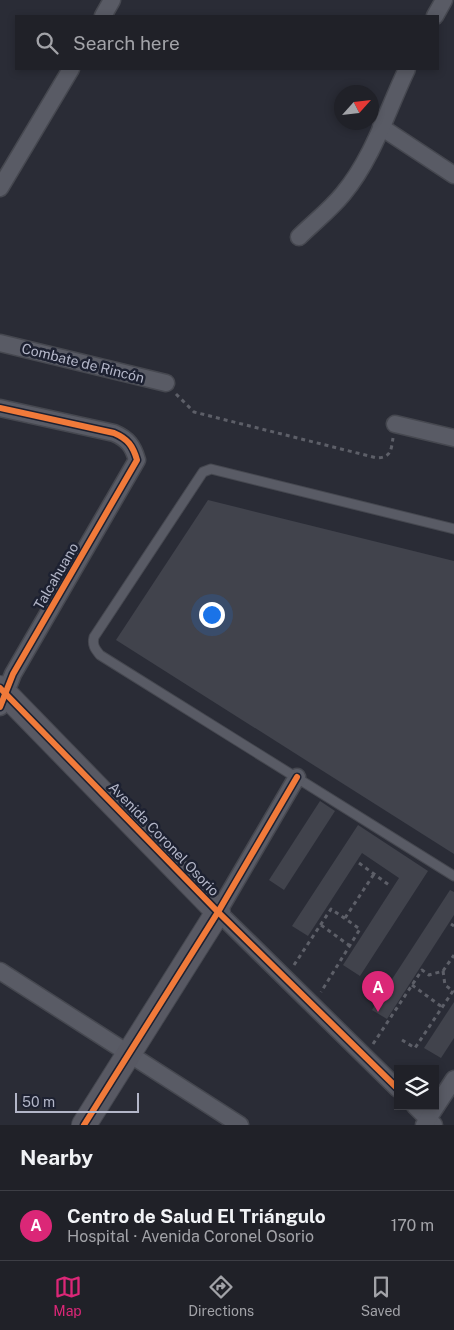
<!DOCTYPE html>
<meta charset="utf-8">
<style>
:root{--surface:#202128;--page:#282930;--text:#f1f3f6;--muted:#a2a3a8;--line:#3d3e45;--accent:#db2777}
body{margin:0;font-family:"Public Sans",sans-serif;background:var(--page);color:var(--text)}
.controls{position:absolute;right:15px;bottom:15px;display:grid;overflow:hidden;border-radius:0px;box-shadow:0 2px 8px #0003}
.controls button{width:45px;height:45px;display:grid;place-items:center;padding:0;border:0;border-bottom:1px solid var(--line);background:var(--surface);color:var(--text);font:25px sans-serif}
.compass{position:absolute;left:334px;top:85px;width:45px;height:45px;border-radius:50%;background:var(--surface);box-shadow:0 2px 8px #0003;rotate:63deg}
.scale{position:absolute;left:15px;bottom:12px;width:124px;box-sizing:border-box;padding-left:5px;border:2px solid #b3b6c8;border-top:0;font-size:14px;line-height:18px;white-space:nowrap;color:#b3b6c8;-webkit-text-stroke:4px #1d2131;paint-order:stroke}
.you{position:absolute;left:211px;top:614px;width:18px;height:18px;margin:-12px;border:4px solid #fff;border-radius:50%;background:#1a73e8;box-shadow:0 0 0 8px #1a73e833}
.badge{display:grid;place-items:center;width:32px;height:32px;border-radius:50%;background:var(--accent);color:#fff;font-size:16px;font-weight:700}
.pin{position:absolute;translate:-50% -41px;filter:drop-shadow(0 1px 2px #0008)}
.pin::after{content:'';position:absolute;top:26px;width:18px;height:15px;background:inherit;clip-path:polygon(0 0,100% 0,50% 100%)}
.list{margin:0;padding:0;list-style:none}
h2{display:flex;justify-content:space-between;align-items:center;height:65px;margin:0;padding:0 20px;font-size:21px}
h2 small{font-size:16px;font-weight:400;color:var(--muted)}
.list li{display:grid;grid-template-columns:32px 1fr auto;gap:15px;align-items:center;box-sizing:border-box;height:70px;padding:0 20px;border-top:1px solid var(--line)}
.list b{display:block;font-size:19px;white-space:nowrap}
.list p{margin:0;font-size:16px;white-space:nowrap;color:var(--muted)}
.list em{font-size:16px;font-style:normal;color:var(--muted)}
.icon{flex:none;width:28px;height:28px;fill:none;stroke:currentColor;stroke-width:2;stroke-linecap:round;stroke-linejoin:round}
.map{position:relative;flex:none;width:454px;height:1125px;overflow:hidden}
.search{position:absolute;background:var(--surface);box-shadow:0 2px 8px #0003;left:15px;right:15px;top:15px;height:55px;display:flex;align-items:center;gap:12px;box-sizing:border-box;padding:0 18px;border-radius:0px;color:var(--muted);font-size:19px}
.sheet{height:135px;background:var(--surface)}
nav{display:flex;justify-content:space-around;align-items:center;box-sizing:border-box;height:70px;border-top:1px solid var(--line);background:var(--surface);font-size:14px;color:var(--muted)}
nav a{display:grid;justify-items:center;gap:2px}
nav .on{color:var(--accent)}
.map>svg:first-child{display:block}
.building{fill:#41434c}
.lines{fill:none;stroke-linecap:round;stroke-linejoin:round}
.lane-casing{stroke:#464850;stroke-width:11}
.street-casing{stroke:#464850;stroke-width:19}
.secondary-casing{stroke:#464850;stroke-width:26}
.path{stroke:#5d5f68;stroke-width:3;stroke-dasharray:4 4;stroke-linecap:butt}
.lane{stroke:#595b65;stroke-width:9}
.street{stroke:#595b65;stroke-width:16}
.secondary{stroke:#585963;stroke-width:24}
.cycleway-casing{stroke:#1d2131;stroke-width:9}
.cycleway{stroke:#f17a3a;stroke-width:6}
.labels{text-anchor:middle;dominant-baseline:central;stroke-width:5;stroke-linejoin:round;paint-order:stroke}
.street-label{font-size:14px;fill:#b3b6c8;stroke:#1d2131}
</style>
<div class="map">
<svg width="454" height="1125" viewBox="0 0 454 1125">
<rect width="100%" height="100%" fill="#2a2c36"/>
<g class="building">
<polygon points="208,500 454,561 454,854 116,640"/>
<polygon points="320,801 335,811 284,890 269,880"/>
<polygon points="358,825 428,871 360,976 343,965 399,878 362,853 308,936 292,926"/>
<polygon points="450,890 454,892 454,915 387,1019 372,1010"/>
<polygon points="454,1002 454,1038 441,1058 424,1048"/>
</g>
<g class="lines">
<defs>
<path id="lane" d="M454,529L211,469L203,472L94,637C92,645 95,649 100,655L454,876"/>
<g id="street">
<polyline points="103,16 112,0"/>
<polyline points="435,16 444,0"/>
<polyline points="381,127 454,175"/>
<polyline points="0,188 71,69"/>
<path d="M299,237C313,223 330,210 343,194C373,158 387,111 407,69"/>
<polyline points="0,343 166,383"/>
<path d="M0,408L114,433C128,439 133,446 137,460L13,674L0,707"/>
<polyline points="395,424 454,438"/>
<polyline points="297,777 218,912 398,1089"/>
<polyline points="0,971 240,1125"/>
<polyline points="415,1106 434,1125"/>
<polyline points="424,1125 454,1079"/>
</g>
<polyline id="secondary" points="0,688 218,912 84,1125"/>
</defs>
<use href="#lane" class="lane-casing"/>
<use href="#street" class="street-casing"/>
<use href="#secondary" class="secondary-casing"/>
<g class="path">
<path d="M176,394L194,412L377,458C391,457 391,451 393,438"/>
<polyline points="359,863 389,885"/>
<polyline points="345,918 374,874"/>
<polyline points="451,924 454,926"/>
<polyline points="321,925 350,946"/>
<polyline points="294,965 331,909 360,929 321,992"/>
<polyline points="443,971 454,955"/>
<polyline points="412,985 442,1007"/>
<polyline points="373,1044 422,970 429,975 443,971 445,985 453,991 415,1048 402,1040"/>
</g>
<use href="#lane" class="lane"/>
<use href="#street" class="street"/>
<use href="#secondary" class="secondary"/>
<defs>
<g id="cycleway">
<path d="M0,408L114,433C128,439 133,446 137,460L13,674L0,707"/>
<polyline points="0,688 218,912 398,1089"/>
<polyline points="84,1125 218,912 297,777"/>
</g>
</defs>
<use href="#cycleway" class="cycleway-casing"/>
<use href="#cycleway" class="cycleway"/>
</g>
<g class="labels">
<g class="street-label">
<text transform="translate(83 363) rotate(14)">Combate de Rincón</text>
<text transform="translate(56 576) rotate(-60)">Talcahuano</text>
<text transform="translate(164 839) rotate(46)">Avenida Coronel Osorio</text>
</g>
</g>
</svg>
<div class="controls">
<button><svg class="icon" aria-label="layers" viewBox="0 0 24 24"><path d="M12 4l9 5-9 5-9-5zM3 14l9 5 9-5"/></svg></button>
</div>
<svg class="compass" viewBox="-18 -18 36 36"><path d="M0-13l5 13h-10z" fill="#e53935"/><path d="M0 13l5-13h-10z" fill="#a2a3a8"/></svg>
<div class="scale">50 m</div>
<div class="you"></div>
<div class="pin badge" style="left:378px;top:1012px">A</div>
<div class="search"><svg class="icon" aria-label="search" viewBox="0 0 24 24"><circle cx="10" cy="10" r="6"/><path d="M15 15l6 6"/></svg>Search here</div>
</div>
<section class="sheet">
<h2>Nearby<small></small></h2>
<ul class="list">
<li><span class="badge">A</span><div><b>Centro de Salud El Triángulo</b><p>Hospital · Avenida Coronel Osorio</p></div><em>170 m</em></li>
</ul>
</section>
<nav>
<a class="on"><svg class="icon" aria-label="map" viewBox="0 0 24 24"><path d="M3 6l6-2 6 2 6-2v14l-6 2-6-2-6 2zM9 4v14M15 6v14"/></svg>Map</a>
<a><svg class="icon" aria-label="directions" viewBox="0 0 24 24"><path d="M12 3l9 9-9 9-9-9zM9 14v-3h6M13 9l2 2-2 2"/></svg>Directions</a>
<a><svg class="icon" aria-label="saved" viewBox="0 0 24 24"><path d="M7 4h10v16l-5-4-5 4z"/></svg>Saved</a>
</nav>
